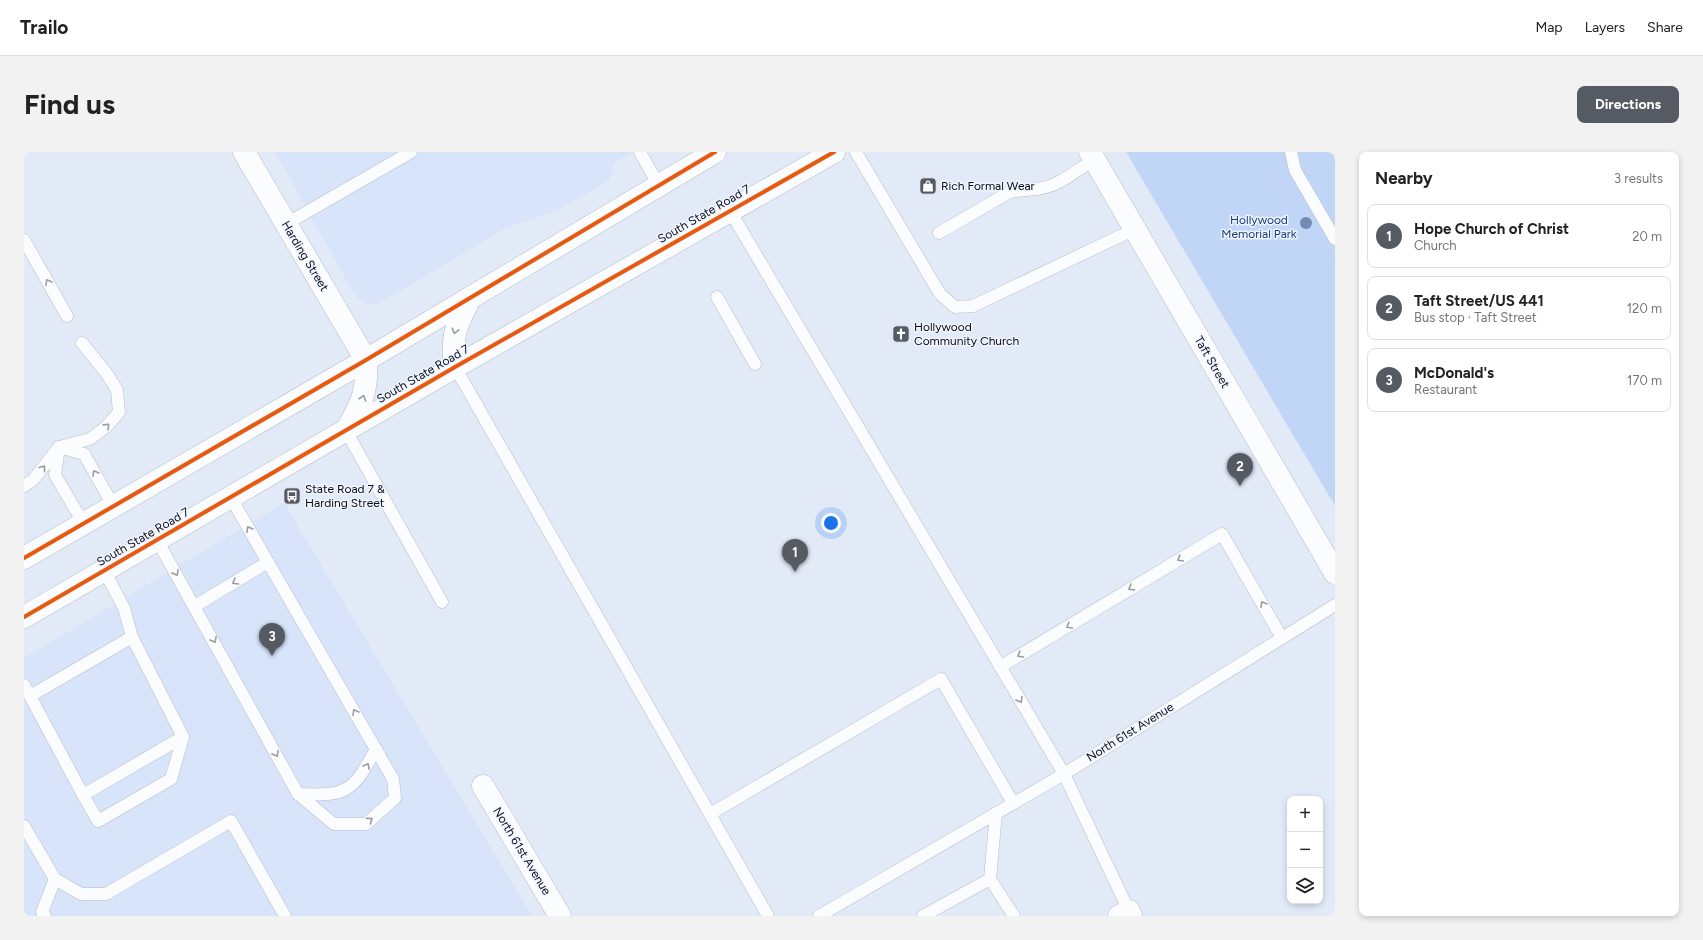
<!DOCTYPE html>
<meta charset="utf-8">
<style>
:root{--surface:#fff;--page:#f2f2f2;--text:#222;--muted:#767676;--line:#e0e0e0;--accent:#555a63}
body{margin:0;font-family:Figtree,sans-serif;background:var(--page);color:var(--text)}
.controls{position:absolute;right:12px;bottom:12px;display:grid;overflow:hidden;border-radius:8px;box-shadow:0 2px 6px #0003}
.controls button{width:36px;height:36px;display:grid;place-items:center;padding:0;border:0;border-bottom:1px solid var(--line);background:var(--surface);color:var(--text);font:20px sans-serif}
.you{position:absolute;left:807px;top:371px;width:14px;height:14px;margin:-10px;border:3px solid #fff;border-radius:50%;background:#1a73e8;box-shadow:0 0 0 6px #1a73e833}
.badge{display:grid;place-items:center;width:26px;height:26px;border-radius:50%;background:var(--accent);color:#fff;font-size:13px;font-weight:700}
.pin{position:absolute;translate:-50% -33px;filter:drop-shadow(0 1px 2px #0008)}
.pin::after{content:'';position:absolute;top:21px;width:14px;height:12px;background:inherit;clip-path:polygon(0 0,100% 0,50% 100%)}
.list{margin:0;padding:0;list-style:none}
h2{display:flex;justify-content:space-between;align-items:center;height:52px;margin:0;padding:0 16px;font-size:17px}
h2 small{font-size:13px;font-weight:400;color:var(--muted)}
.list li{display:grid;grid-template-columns:26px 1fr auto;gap:12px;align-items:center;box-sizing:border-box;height:64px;margin:0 8px 8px;padding:0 8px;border:1px solid var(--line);border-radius:8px}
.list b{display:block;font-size:15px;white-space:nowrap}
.list p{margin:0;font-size:13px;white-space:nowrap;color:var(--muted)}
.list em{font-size:13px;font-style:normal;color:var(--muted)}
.icon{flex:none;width:22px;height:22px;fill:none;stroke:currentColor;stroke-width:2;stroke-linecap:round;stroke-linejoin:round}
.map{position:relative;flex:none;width:1311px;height:764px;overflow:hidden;border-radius:8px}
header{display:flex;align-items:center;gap:24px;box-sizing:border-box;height:56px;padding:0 20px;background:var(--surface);border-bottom:1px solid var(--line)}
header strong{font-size:19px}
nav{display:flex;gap:22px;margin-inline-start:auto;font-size:14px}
.intro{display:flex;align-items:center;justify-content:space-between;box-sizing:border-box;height:96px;padding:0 24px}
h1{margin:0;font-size:28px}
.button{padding:10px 18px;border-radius:8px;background:var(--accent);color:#fff;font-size:14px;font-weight:700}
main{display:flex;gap:24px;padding:0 24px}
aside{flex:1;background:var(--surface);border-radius:8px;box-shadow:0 2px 6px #0003}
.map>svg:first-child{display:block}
.built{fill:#d7e4fa}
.green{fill:#c1d5f6}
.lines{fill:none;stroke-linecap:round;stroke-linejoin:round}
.service-casing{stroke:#b7bdc7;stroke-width:13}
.minor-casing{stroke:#b7bdc7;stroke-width:23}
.tertiary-casing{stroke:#b7bdc7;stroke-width:23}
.primary-casing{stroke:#b7bdc7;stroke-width:23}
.service{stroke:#fbfcfe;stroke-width:12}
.minor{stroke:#fbfcfe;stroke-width:22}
.tertiary{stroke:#fbfcfe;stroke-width:22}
.primary{stroke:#fbfcfe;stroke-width:22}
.cycleway-casing{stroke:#eff4fe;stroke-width:6}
.cycleway{stroke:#e8590c;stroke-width:4}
.tree{fill:#738ab3}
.oneway{stroke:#9a9ca0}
.labels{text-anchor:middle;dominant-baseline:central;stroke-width:3;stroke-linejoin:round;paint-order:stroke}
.poi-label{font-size:12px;fill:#090d14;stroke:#eff4fe;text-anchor:start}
.street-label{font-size:12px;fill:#090d14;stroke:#eff4fe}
.park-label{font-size:12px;fill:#183c7b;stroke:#eff4fe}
</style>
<header>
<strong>Trailo</strong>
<nav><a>Map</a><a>Layers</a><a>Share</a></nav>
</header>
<div class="intro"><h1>Find us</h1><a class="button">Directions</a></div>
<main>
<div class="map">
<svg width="1311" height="764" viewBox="0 0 1311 764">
<rect width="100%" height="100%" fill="#e2eaf7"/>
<g class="built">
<polygon points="251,0 609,0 590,11 586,26 581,31 534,58 482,76 361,148 352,152 343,152 336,148 329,140"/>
<polygon points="260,351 508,764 0,764 0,506"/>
</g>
<polygon class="green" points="1102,0 1311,0 1311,354"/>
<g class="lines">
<defs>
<g id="service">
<polyline points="616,0 635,34"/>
<polyline points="832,0 916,142 931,155 949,154 1111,77"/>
<polyline points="1267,0 1271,18 1311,87"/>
<polyline points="706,59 1040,622 1105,759"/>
<polyline points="262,72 387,0"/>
<path d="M915,81L984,41C995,37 1006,39 1018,36C1036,33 1054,17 1070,8"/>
<polyline points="0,88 43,164"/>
<polyline points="693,145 731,212"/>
<polyline points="431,215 744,764"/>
<polyline points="322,279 418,450"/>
<polyline points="0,334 9,328 35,295 66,287 82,275 95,260 93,238 83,222 58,191"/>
<polyline points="60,372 31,323 35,295 60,302 90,355"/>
<polyline points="133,388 274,642 310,672 342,672 371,646 369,627 207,346"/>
<polyline points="171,454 244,410"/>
<polyline points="976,515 1198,382 1258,486"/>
<polyline points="0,533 6,544 108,485"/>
<polyline points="6,544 59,643 159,585 108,485 100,456 80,418"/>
<path d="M274,642C323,644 328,641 352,597"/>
<polyline points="59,643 74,669 147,627 159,585"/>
<polyline points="686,662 917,527 989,651"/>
<polyline points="0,674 31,727 57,742 82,742 207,669 261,764"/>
<polyline points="966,727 990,764"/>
<polyline points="21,764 18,760 31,727"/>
<polyline points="795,764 1040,622 1311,453"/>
<polyline points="899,764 966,727 972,661"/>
</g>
<g id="minor">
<polyline points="220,0 342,208"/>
<polyline points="459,634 536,764"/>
<polyline points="1095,764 1105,759 1107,764"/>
</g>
<polyline id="tertiary" points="1066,0 1311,421"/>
<g id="primary">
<path d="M431,215C427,182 432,175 446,146"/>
<path d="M322,279C337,252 344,241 342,208"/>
<polyline points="0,406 342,208 691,0"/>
<polyline points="0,465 431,215 810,0"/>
</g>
</defs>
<use href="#service" class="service-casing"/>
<use href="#minor" class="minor-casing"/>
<use href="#tertiary" class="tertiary-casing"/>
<use href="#primary" class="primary-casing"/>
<use href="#service" class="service"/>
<use href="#minor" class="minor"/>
<use href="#tertiary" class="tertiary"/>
<use href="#primary" class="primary"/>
<defs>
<g id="cycleway">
<polyline points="0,406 342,208 691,0"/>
<polyline points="0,465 431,215 810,0"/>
</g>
</defs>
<use href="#cycleway" class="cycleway-casing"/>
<use href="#cycleway" class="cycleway"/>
</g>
<circle class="tree" cx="1282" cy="71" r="6"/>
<defs><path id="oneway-chevron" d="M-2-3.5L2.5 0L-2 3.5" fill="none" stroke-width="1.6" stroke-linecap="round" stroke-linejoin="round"/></defs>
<g class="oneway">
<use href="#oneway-chevron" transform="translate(24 130) rotate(-119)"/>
<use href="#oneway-chevron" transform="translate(431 179) rotate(105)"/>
<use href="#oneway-chevron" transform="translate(339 246) rotate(-71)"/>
<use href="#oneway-chevron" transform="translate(83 274) rotate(-44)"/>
<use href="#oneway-chevron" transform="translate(19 316) rotate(-52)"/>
<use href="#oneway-chevron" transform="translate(71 321) rotate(-120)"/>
<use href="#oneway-chevron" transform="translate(225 377) rotate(-120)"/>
<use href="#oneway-chevron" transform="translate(1156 407) rotate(149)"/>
<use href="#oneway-chevron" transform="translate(152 421) rotate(61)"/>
<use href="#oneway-chevron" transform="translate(211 430) rotate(149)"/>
<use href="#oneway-chevron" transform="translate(1107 436) rotate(149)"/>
<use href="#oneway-chevron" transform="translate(1239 452) rotate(-120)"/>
<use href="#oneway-chevron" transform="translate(1045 474) rotate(149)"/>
<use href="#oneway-chevron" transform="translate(190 488) rotate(61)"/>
<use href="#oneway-chevron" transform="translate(996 503) rotate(149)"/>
<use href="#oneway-chevron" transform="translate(996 548) rotate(59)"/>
<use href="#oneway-chevron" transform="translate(331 560) rotate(-120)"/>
<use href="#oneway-chevron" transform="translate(252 602) rotate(61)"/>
<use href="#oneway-chevron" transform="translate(343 614) rotate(-61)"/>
<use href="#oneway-chevron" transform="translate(346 668) rotate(-36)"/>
</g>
<defs>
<symbol id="shop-square" viewBox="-11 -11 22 22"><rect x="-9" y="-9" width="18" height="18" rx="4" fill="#555a63" stroke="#eff4fe"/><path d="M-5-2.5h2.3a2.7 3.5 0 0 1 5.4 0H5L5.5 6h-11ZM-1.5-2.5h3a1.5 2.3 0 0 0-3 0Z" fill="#fff"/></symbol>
<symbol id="church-square" viewBox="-11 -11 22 22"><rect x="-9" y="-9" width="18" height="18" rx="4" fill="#555a63" stroke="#eff4fe"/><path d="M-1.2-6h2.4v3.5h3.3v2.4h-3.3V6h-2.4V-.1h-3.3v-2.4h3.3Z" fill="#fff"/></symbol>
<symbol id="bus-square" viewBox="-11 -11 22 22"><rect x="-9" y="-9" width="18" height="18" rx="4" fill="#555a63" stroke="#eff4fe"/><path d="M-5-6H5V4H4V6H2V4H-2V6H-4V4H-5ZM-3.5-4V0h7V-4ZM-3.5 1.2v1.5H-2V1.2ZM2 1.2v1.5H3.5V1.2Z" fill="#fff"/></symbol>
</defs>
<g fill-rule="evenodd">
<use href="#shop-square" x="894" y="24" width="20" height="20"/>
<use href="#church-square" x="867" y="172" width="20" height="20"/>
<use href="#bus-square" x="258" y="334" width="20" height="20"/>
</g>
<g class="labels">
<g class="poi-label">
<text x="917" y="34">Rich Formal Wear</text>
<text x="890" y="175">Hollywood<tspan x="890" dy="14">Community Church</tspan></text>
<text x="281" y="337">State Road 7 &amp;<tspan x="281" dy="14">Harding Street</tspan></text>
</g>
<g class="street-label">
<text transform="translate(680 62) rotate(-30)">South State Road 7</text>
<text transform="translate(281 104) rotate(59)">Harding Street</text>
<text transform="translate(1188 210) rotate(60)">Taft Street</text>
<text transform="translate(399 222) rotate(-30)">South State Road 7</text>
<text transform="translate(119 385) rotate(-30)">South State Road 7</text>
<text transform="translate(1106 580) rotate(-32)">North 61st Avenue</text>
<text transform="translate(498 699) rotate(59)">North 61st Avenue</text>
</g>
<g class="park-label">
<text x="1235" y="68">Hollywood<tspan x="1235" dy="14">Memorial Park</tspan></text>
</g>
</g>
</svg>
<div class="controls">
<button>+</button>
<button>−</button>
<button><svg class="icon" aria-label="layers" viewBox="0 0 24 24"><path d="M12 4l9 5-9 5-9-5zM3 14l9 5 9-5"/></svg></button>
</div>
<div class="you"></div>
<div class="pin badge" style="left:771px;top:420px">1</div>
<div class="pin badge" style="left:1216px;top:334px">2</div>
<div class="pin badge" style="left:248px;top:504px">3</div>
</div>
<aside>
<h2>Nearby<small>3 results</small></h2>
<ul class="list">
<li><span class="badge">1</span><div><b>Hope Church of Christ</b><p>Church</p></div><em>20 m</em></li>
<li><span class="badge">2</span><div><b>Taft Street/US 441</b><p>Bus stop · Taft Street</p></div><em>120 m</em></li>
<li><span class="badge">3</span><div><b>McDonald's</b><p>Restaurant</p></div><em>170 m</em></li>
</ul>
</aside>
</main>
